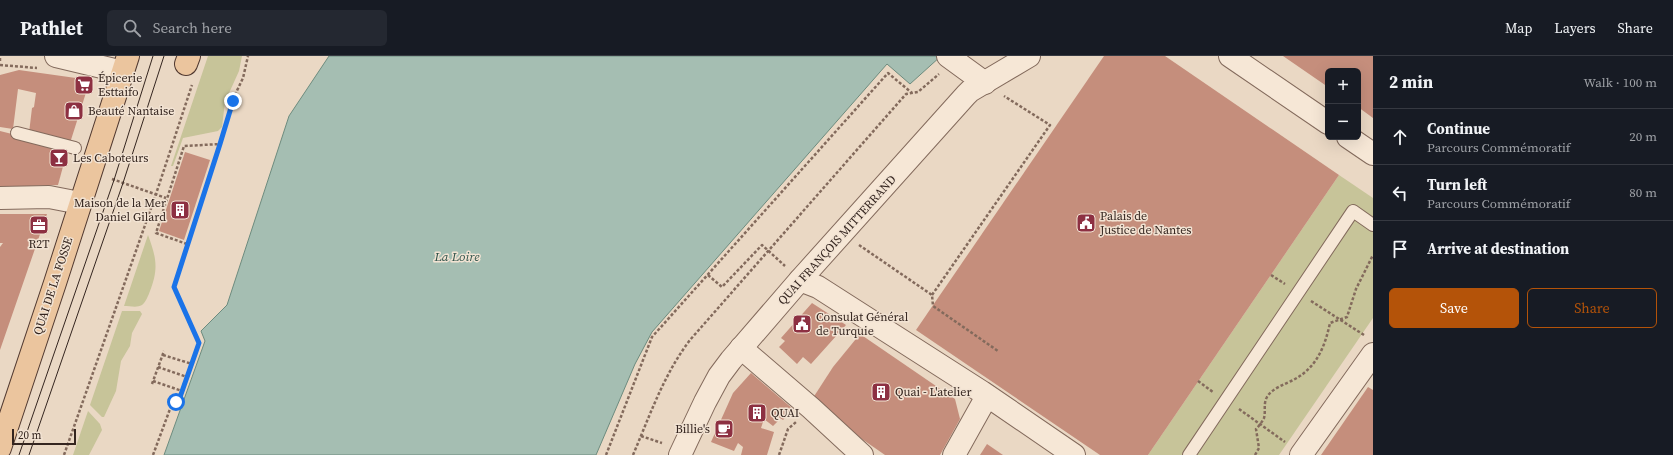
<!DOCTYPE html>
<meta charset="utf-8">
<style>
:root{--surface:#171b24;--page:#242831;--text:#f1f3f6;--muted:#9ea1a6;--line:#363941;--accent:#b45309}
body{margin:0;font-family:"Source Serif 4",serif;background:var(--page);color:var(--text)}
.controls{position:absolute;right:12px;top:12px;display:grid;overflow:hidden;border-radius:6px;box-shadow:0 4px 16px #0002}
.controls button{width:36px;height:36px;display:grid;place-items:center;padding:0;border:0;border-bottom:1px solid var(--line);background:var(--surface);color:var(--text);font:20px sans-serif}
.scale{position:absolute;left:12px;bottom:10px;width:64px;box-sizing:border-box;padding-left:4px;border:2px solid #34251f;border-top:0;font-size:11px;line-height:14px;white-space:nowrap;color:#34251f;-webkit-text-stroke:3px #f2e3d3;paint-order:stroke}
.stop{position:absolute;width:12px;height:12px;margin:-9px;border:3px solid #1a73e8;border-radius:50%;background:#fff}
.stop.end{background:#1a73e8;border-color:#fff;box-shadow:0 1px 4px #0008}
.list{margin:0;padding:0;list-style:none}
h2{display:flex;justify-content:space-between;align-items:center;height:52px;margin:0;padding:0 16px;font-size:17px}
h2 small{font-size:13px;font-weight:400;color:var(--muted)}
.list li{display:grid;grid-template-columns:26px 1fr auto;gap:12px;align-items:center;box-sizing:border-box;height:56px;padding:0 16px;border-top:1px solid var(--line)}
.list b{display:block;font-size:15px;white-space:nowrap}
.list p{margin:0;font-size:13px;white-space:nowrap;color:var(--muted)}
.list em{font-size:13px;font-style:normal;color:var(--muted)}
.actions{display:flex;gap:8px;padding:12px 16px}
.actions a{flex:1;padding:9px 0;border:1px solid var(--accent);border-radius:6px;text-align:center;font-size:14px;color:var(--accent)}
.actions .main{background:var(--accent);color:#fff}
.icon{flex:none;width:22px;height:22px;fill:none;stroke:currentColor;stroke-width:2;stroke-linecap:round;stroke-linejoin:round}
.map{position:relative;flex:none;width:1373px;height:399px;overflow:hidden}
header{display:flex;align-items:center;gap:24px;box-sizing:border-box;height:56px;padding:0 20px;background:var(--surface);border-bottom:1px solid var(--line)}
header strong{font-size:19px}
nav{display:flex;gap:22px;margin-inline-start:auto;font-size:14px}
.search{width:280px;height:36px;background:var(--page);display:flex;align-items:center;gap:10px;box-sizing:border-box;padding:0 14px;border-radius:6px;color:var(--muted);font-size:15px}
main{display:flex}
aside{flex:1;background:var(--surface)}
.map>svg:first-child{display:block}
.green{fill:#c7c499}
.water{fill:#a5beb2;stroke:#6d8b7e}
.building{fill:#c58e7c}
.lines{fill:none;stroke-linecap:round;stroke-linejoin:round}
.lane-casing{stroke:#836a5c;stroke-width:14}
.street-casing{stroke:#836a5c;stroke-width:24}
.primary-casing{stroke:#513930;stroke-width:24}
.path{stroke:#836a5c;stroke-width:2.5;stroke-dasharray:3 2;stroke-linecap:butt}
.lane{stroke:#f6e7d6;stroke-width:12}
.street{stroke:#f6e7d6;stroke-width:22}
.primary{stroke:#ebc59e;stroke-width:22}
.tram{stroke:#34251f;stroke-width:1}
.route{stroke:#1a73e8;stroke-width:5}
.labels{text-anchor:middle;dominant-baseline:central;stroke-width:3;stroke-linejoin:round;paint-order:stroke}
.poi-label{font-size:12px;fill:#34251f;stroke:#f2e3d3;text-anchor:start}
.street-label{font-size:12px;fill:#34251f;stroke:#f2e3d3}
.water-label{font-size:13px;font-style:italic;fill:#2f534a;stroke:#f2e3d3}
</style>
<header>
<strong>Pathlet</strong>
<div class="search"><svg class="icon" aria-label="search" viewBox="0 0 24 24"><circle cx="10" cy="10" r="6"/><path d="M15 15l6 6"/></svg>Search here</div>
<nav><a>Map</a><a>Layers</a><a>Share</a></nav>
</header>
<main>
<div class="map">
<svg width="1373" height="399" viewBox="0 0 1373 399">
<rect width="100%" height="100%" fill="#ead8c4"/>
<g class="green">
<polygon points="208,0 242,0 239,15 225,46 222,71 218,75 183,82 173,110 171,110"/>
<polygon points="1339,119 1373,142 1373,262 1279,399 1148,399"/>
<path d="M148,179C156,201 159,212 150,235C148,240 146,246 142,249C137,252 130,250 124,250Z"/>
<polygon points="122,255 140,255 142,258 132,277 130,290 121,305 116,335 104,361 102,361 90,349"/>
<polygon points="88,355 100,368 102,374 89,399 73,399"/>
</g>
<polygon class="water" points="329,0 941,0 910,28 887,8 652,276 635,308 596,399 164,399 205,285 201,275 227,249 289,60"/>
<g class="building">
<polygon points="1104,0 1165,0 1339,119 1148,399 1100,399 916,274"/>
<polygon points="1283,0 1373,0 1373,62 1358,51 1358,15 1328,15 1328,31"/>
<polygon points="19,14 90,24 70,87 29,77 32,52 34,51 36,37 18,33 13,73 0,71 0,19"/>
<polygon points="0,75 68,92 58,129 0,131"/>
<polygon points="185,96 210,104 184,184 159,175"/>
<polygon points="0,158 47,158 0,294 0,191 3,187 0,187"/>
<polygon points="812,247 846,269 811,308 803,301 797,308 779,291 785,285 781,282"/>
<polygon points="860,278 955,343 960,363 940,399 885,399 823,356 811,345 833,311"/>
<polygon points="751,317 793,353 783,364 777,360 775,362 778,365 773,370 764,363 761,372 774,376 767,399 741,399 743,391 738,387 734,395 711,386 733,337"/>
<polygon points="1368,331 1373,334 1373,399 1321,399"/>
<polygon points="987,388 1003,399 980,399"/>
</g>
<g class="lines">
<defs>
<g id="lane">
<polyline points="17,77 75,92"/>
<polyline points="1189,399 1353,155 1373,169"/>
</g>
<g id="street">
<polyline points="56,0 123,16"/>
<polyline points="948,0 985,27"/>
<polyline points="1230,0 1328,67"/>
<polyline points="1348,81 1373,98"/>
<polyline points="0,142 49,141 80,147"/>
<polyline points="800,224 818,231 982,336 1074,399"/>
<polyline points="741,292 811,352 862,399"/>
<polyline points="680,399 705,346 719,320 731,304 800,224 966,39 970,35 1029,0"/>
<polyline points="954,399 987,340"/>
<polyline points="1301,399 1373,298"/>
</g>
<g id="primary">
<polyline points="186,8 189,0"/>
<polyline points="0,392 55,227 128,0"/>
</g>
</defs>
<use href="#lane" class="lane-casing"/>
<use href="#street" class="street-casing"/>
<use href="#primary" class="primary-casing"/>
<g class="path">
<polyline points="0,5 0,0"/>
<polyline points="0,9 37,12"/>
<polyline points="112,123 166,142"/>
<polyline points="187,188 156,177 184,90 220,88"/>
<polyline points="859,189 932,239 933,250 998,295"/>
<polyline points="708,219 722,231 762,189 785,210"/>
<polyline points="1271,219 1285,228"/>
<polyline points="932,239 1050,69 1004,40"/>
<polyline points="1311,245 1364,279"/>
<polyline points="163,299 192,308"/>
<polyline points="158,311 187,321"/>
<polyline points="153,325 182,335"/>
<polyline points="1198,325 1213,336"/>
<polyline points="152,328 164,295"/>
<polyline points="1239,353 1285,386"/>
<polyline points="641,380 662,387"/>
<polyline points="64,399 156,138 192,29"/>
<polyline points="153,399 170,353 179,344 199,287 174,231 220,88 233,43 243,22 248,0"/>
<polyline points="606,399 652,281 888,17 912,37"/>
<path d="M633,399C650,359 664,318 690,284L906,38L918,36L939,18"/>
<polyline points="779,399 788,373 796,366"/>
<path d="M1255,399L1259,392L1256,373C1259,370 1262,366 1264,362C1266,356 1263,348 1267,341C1272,332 1286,328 1295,323C1317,311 1325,290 1330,267L1347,261L1356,233L1373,199"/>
</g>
<use href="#lane" class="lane"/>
<use href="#street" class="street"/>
<use href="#primary" class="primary"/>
<g class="tram">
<polyline points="19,399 114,124 153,0"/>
<polyline points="29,399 123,127 164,0"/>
</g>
</g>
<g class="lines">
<polyline class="route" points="176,346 179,344 199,287 174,231 220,88 233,45"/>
</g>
<defs>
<symbol id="supermarket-square" viewBox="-11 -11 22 22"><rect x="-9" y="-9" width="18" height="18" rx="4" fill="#8d3042" stroke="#f2e3d3"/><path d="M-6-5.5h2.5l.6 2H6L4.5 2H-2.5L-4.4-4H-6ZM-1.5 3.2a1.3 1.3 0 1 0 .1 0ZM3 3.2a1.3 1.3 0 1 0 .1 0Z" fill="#fff"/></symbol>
<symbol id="shop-square" viewBox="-11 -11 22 22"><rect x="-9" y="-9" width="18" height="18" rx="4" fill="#8d3042" stroke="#f2e3d3"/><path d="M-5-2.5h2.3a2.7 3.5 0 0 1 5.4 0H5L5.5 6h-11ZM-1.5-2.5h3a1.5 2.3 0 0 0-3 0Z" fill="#fff"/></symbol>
<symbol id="bar-square" viewBox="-11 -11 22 22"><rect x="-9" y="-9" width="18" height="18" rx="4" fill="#8d3042" stroke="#f2e3d3"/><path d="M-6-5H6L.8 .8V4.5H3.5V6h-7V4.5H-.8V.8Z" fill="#fff"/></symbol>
<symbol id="building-square" viewBox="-11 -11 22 22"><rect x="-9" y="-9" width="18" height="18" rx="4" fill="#8d3042" stroke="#f2e3d3"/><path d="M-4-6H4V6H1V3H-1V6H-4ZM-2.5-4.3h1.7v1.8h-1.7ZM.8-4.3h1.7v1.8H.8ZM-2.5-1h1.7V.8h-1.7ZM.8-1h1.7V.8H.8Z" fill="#fff"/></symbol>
<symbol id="civic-square" viewBox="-11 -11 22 22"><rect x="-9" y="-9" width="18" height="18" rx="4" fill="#8d3042" stroke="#f2e3d3"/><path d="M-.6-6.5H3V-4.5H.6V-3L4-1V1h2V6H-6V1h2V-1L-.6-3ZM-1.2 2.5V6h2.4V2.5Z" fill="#fff"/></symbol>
<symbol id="office-square" viewBox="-11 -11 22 22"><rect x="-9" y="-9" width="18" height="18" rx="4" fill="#8d3042" stroke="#f2e3d3"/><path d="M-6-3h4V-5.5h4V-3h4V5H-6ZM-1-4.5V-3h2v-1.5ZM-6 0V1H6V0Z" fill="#fff"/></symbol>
<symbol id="cafe-square" viewBox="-11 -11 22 22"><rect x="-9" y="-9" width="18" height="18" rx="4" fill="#8d3042" stroke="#f2e3d3"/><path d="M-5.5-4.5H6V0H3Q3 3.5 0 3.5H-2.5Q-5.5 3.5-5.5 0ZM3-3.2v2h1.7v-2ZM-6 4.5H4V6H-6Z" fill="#fff"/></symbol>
</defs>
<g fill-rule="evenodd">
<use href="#supermarket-square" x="73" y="18" width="22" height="22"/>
<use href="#shop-square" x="63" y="44" width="22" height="22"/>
<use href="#bar-square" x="48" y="91" width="22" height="22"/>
<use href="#building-square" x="169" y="143" width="22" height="22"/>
<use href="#civic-square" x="1075" y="156" width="22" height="22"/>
<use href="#office-square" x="28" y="158" width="22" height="22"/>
<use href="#civic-square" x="791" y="257" width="22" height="22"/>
<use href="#building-square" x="870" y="325" width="22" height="22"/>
<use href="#building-square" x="746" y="346" width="22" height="22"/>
<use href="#cafe-square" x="713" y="362" width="22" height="22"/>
</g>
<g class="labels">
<g class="poi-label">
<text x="98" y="22">Épicerie<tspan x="98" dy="14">Esttaifo</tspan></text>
<text x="88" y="55">Beauté Nantaise</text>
<text x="73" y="102">Les Caboteurs</text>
<text x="166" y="147" text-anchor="end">Maison de la Mer<tspan x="166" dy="14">Daniel Gilard</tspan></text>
<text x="1100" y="160">Palais de<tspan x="1100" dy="14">Justice de Nantes</tspan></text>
<text x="39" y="188" text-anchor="middle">R2T</text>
<text x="816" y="261">Consulat Général<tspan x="816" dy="14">de Turquie</tspan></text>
<text x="895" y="336">Quai - L'atelier</text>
<text x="771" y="357">QUAI</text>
<text x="710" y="373" text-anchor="end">Billie's</text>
</g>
<g class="street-label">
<text transform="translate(837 184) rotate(-48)">QUAI FRANÇOIS MITTERRAND</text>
<text transform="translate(53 230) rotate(-72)">QUAI DE LA FOSSE</text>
</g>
<g class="water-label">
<text x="457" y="200">La Loire</text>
</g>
</g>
</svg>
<div class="controls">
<button>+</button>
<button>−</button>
</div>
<div class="scale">20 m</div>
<div class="stop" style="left:176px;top:346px"></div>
<div class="stop end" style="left:233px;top:45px"></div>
</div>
<aside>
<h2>2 min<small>Walk · 100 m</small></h2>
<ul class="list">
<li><svg class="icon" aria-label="ahead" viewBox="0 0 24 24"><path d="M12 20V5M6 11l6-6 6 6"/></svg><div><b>Continue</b><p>Parcours Commémoratif</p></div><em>20 m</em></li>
<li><svg class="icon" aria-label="left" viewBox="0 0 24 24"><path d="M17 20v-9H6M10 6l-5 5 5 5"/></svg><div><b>Turn left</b><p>Parcours Commémoratif</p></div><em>80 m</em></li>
<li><svg class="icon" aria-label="arrive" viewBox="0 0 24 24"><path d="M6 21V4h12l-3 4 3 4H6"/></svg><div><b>Arrive at destination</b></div></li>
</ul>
<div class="actions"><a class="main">Save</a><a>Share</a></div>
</aside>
</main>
